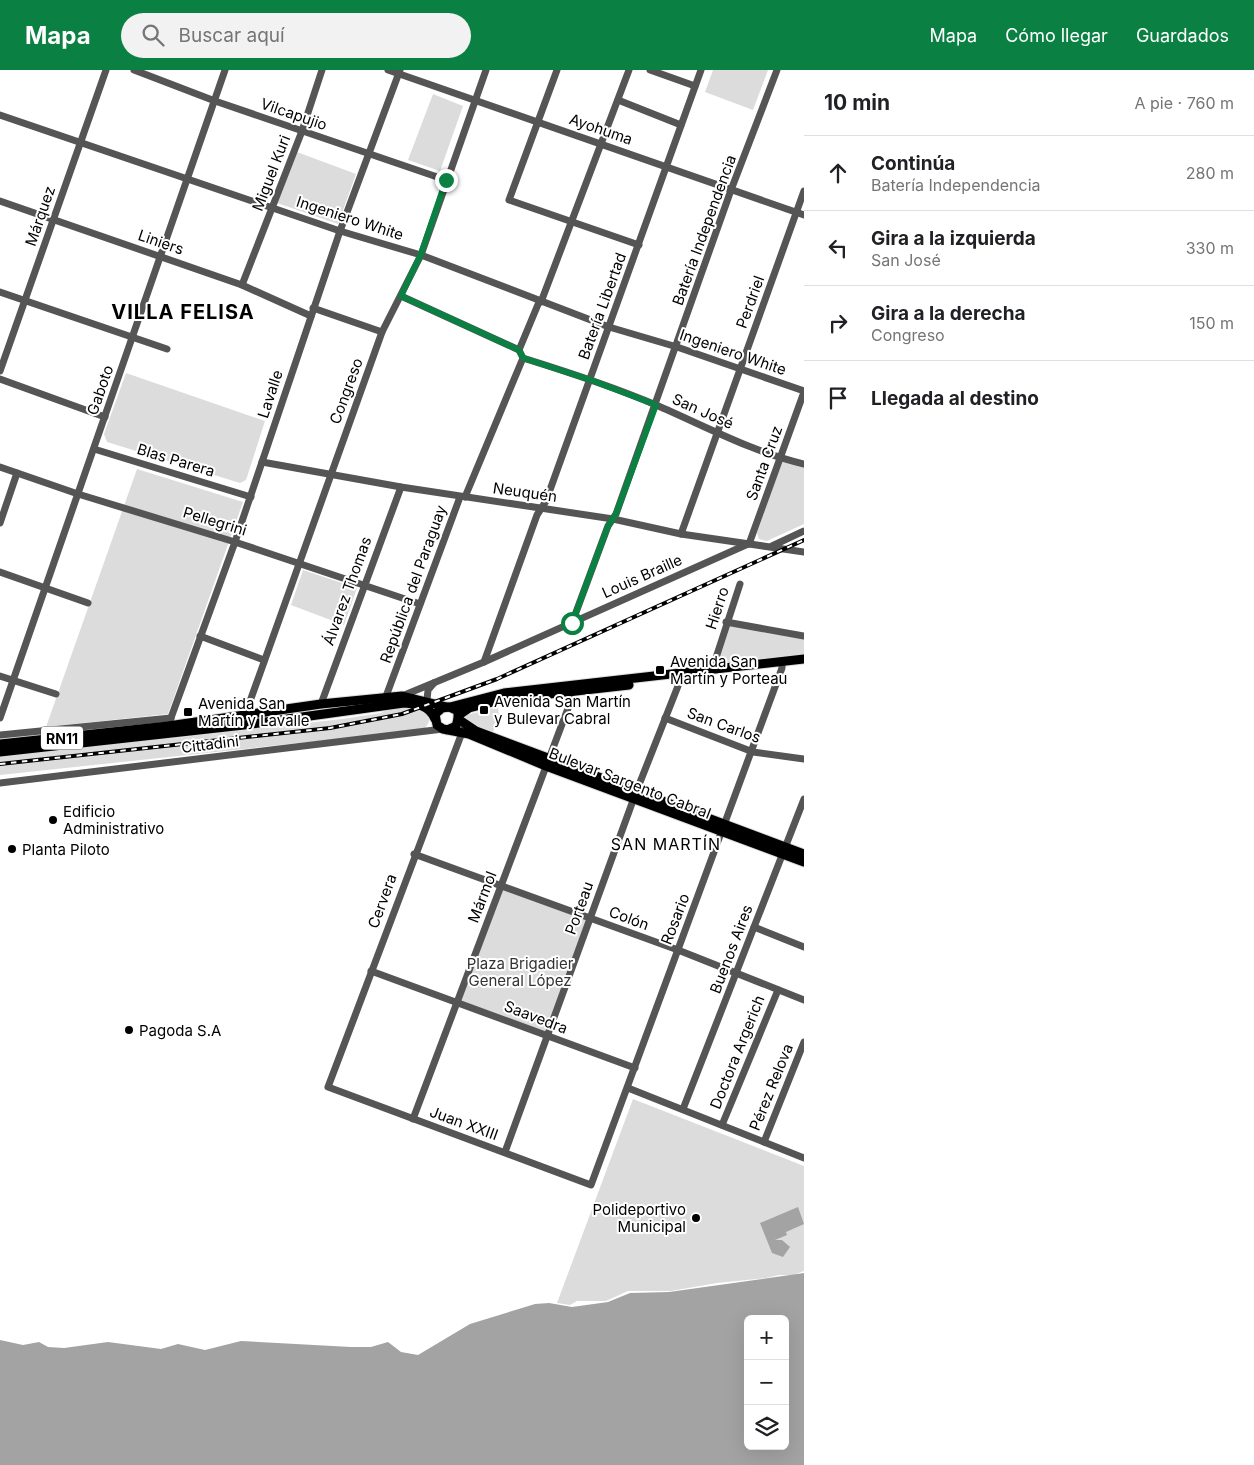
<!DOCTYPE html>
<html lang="es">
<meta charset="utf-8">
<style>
:root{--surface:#fff;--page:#f2f2f2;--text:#202124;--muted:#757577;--line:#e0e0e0;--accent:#0b8043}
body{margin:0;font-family:Inter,sans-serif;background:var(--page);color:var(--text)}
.controls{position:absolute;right:15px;bottom:15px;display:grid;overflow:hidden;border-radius:8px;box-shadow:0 5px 20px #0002}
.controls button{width:45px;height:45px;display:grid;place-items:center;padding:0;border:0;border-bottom:1px solid var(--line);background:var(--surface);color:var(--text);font:25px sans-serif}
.stop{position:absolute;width:15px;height:15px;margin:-11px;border:4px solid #0b8043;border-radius:50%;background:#fff}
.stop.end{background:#0b8043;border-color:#fff;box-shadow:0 1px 5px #0008}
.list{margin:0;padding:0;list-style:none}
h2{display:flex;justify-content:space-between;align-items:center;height:65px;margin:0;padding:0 20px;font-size:21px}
h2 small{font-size:16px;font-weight:400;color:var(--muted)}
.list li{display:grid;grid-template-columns:32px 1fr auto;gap:15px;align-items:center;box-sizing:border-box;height:75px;padding:0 20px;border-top:1px solid var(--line)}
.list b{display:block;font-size:19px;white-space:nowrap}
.list p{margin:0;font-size:16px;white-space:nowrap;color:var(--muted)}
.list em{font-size:16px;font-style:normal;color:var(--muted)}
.icon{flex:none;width:28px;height:28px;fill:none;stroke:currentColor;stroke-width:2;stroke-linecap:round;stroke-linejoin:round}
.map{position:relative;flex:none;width:804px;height:1395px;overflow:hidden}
header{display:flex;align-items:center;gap:30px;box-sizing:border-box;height:70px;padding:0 25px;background:var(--accent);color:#fff}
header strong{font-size:24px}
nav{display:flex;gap:28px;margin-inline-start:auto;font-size:18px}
.search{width:350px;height:45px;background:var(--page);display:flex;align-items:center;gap:12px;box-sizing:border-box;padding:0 18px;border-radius:28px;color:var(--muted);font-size:19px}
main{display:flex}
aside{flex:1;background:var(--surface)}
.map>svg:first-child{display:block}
.green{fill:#dcdcdc}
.water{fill:#a3a3a3;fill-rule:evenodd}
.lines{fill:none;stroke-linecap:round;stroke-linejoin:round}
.major-casing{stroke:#dbdbdb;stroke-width:11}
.minor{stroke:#555;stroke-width:7}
.major{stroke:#000;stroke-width:9}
.rail-casing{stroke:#000;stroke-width:4}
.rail{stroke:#fff;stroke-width:2;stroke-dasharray:5.5;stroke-linecap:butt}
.route{stroke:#0b8043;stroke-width:6}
.poi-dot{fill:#000;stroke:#fff;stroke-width:2}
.labels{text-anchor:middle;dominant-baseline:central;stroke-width:4;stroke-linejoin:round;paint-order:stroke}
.shield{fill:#fff;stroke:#4c4c4c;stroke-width:1}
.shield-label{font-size:14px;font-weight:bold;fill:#000}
.street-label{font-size:15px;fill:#000;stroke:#fff}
.poi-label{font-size:15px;fill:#000;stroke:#fff;text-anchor:start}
.park-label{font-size:15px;fill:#333;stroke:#fff}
.neighbourhood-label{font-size:16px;letter-spacing:1px;fill:#000;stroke:#fff}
.district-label{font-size:20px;font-weight:bold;letter-spacing:1px;fill:#000;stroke:#fff}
</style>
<header>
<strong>Mapa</strong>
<div class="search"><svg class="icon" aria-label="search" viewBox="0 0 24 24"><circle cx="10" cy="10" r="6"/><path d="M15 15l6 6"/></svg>Buscar aquí</div>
<nav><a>Mapa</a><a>Cómo llegar</a><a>Guardados</a></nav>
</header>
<main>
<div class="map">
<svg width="804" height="1395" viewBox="0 0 804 1395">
<rect width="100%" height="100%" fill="#fff"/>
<g class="green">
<polygon points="713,0 768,0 753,40 705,22"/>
<polygon points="433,24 463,36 440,101 408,90"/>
<polygon points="297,82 356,104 338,154 277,133"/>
<polygon points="126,303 265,351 246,410 240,413 107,372 104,364"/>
<polygon points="782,391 804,396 804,454 767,471 759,469 757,463"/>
<polygon points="137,399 243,432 168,644 46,657"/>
<polygon points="303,500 357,518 344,555 291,535"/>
<polygon points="726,552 804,566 804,589 712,600"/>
<path d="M405,637H413L428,644C430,651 429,653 425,658L365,666L0,705V686L69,676L176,668L342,649L381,643L387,640Z"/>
<polygon points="498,637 499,644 492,665 464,651 467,645"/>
<polygon points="501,816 590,849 548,967 457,932"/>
<polygon points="633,1029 804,1096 804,1201 793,1205 779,1205 766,1208 717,1213 671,1221 628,1221 606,1231 577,1231 570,1235 557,1233"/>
</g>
<g class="water">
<polygon points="798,1137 804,1154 786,1162 787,1165 775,1170 782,1170 790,1177 783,1187 772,1183 760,1153"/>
<path d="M804,1203V1395H0V1270L23,1275L39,1272L48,1277L64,1278L108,1272L161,1279L178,1274L205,1280L241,1271L351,1277H371L388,1272L401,1282L418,1285L470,1254L535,1234L549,1233L572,1237L608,1232L630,1223L669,1222ZM748,1249H785V1376H748Z"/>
</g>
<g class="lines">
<defs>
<g id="major">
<polyline points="450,637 504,623 804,589"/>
<polyline points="459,645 469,638 505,629 629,615"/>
<polyline points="458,649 476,661 804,784"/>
<polyline points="447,660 456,656 458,649 458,641 449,637 442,638 435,644 437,655 443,659 469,664 546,696 804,792"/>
<polyline points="0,674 168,656 321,634 402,626 447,637"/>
<path d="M0,682L244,655L404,633C417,634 429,635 435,649"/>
</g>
</defs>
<use href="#major" class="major-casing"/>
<g class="minor">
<polyline points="134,0 215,31 446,110"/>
<polyline points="388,0 804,145"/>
<polyline points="557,0 509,130 639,175"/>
<polyline points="650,0 695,16"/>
<polyline points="618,30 681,55"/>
<polyline points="0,45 340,161 421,185 609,257 677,277 804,321"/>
<polyline points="0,131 242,215 311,246"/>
<polyline points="242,215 302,61 322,0"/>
<polyline points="0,222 167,279"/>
<path d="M401,226L519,280L523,288C568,302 612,316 656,335C705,356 752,382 804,394"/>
<polyline points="541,232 629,0"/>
<polyline points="313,238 382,262"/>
<polyline points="519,280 539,232"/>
<polyline points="0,301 106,0"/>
<polyline points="0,309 105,347"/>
<polyline points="94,379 251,427"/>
<polyline points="262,392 401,417 613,449 681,464 804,482"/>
<polyline points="0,397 78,424 235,472 420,534"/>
<polyline points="465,427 523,288"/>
<polyline points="0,453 17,403"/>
<polyline points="681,464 804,121"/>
<polyline points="749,474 804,322"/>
<polyline points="772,476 804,461"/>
<polyline points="0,502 88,533"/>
<polyline points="726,552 804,566"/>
<polyline points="572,553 608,456 616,444 731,120 777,0"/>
<polyline points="200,566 264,590"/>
<polyline points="484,592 537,445 546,431 701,0"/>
<polyline points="712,600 740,514"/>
<polyline points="0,606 56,624"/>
<polyline points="402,626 484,592 748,474"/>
<polyline points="385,629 460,427"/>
<polyline points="427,630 428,620 434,613"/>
<polyline points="321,634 401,417"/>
<polyline points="0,648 225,0"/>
<polyline points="244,648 382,262 421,185 486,0"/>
<polyline points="665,648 753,682 804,689"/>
<polyline points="168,656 235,472 340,161 400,0"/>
<polyline points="463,660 328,1017 591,1115 782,598 782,592"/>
<polyline points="0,665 171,648"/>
<polyline points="0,713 443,659"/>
<polyline points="414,784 678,880 804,930"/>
<polyline points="754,857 804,877"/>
<polyline points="371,901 635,998"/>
<polyline points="628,1018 804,1088"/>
<polyline points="683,1039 804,729"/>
<polyline points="413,1049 570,633 572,618"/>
<polyline points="722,1055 778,920"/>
<polyline points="764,1072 804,972"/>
<polyline points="505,1082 635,725 678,616 678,604"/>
</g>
<use href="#major" class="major"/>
<defs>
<polyline id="rail" points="0,694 330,658 402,644 497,609 804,470"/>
</defs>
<use href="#rail" class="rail-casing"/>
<use href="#rail" class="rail"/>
</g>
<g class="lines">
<polyline class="route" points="446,110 421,184 401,226 519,280 523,288 591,310 656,335 616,444 608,456 572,553"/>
</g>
<g class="poi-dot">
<rect x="655" y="595" width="10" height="10" rx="2.5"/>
<rect x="479" y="635" width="10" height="10" rx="2.5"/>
<rect x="183" y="637" width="10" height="10" rx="2.5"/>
<circle cx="53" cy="750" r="5"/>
<circle cx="12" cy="779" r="5"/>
<circle cx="129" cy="960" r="5"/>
<circle cx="696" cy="1148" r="5"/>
</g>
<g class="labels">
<rect class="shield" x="41" y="656.5" width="42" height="23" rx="4"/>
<g class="shield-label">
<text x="62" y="668">RN11</text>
</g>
<g class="street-label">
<text transform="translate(294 44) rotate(19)">Vilcapujio</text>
<text transform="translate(601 59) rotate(19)">Ayohuma</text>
<text transform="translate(271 103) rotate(-69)">Miguel Kuri</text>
<text transform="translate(40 146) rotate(-71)">Márquez</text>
<text transform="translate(350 148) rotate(18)">Ingeniero White</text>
<text transform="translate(704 160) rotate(-70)">Batería Independencia</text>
<text transform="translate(161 172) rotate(19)">Liniers</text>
<text transform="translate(750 232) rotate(-70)">Perdriel</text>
<text transform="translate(602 236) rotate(-70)">Batería Libertad</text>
<text transform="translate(733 282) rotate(19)">Ingeniero White</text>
<text transform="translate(100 320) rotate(-71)">Gaboto</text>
<text transform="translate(346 321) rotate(-70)">Congreso</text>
<text transform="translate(270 324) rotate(-72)">Lavalle</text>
<text transform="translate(703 341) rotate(24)">San José</text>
<text transform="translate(176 390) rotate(17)">Blas Parera</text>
<text transform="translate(764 393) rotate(-70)">Santa Cruz</text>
<text transform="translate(525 422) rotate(8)">Neuquén</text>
<text transform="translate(215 451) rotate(17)">Pellegrini</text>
<text transform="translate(642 506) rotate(-24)">Louis Braille</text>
<text transform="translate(413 514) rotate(-70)">República del Paraguay</text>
<text transform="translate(347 521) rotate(-70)">Álvarez Thomas</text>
<text transform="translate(717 538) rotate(-72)">Hierro</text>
<text transform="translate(724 655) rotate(20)">San Carlos</text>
<text transform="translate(210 674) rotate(-7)">Cittadini</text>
<text transform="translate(630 713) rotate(21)">Bulevar Sargento Cabral</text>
<text transform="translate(482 827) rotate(-69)">Mármol</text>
<text transform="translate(382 831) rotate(-70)">Cervera</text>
<text transform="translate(579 838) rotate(-70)">Porteau</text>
<text transform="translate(629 848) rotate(20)">Colón</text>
<text transform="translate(675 849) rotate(-69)">Rosario</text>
<text transform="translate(731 879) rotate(-69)">Buenos Aires</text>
<text transform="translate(536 947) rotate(21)">Saavedra</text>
<text transform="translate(737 982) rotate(-68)">Doctora Argerich</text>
<text transform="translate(771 1017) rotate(-68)">Pérez Relova</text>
<text transform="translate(464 1053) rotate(20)">Juan XXIII</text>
</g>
<g class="poi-label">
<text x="670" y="591">Avenida San<tspan x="670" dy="17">Martín y Porteau</tspan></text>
<text x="494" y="631">Avenida San Martín<tspan x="494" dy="17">y Bulevar Cabral</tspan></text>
<text x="198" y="633">Avenida San<tspan x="198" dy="17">Martín y Lavalle</tspan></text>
<text x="63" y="741">Edificio<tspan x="63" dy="17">Administrativo</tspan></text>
<text x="22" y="779">Planta Piloto</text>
<text x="139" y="960">Pagoda S.A</text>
<text x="686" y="1139" text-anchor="end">Polideportivo<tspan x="686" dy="17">Municipal</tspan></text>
</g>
<g class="park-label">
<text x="520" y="893">Plaza Brigadier<tspan x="520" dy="17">General López</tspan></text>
</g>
<g class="neighbourhood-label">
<text x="666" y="774">SAN MARTÍN</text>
</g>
<g class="district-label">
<text x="183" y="242">VILLA FELISA</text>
</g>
</g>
</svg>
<div class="controls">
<button>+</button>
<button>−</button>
<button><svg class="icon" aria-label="layers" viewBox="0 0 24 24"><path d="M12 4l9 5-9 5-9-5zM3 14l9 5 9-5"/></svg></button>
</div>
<div class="stop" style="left:572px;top:553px"></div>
<div class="stop end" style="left:446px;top:110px"></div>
</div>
<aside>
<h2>10 min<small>A pie · 760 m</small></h2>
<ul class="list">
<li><svg class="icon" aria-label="ahead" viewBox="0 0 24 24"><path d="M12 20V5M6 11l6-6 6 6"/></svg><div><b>Continúa</b><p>Batería Independencia</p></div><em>280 m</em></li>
<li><svg class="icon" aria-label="left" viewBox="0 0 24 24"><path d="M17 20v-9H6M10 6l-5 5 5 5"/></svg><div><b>Gira a la izquierda</b><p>San José</p></div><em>330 m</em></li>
<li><svg class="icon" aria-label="right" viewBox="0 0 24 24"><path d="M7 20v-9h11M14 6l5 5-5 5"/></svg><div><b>Gira a la derecha</b><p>Congreso</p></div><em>150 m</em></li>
<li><svg class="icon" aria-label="arrive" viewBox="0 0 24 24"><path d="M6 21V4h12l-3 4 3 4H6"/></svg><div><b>Llegada al destino</b></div></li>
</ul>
</aside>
</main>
